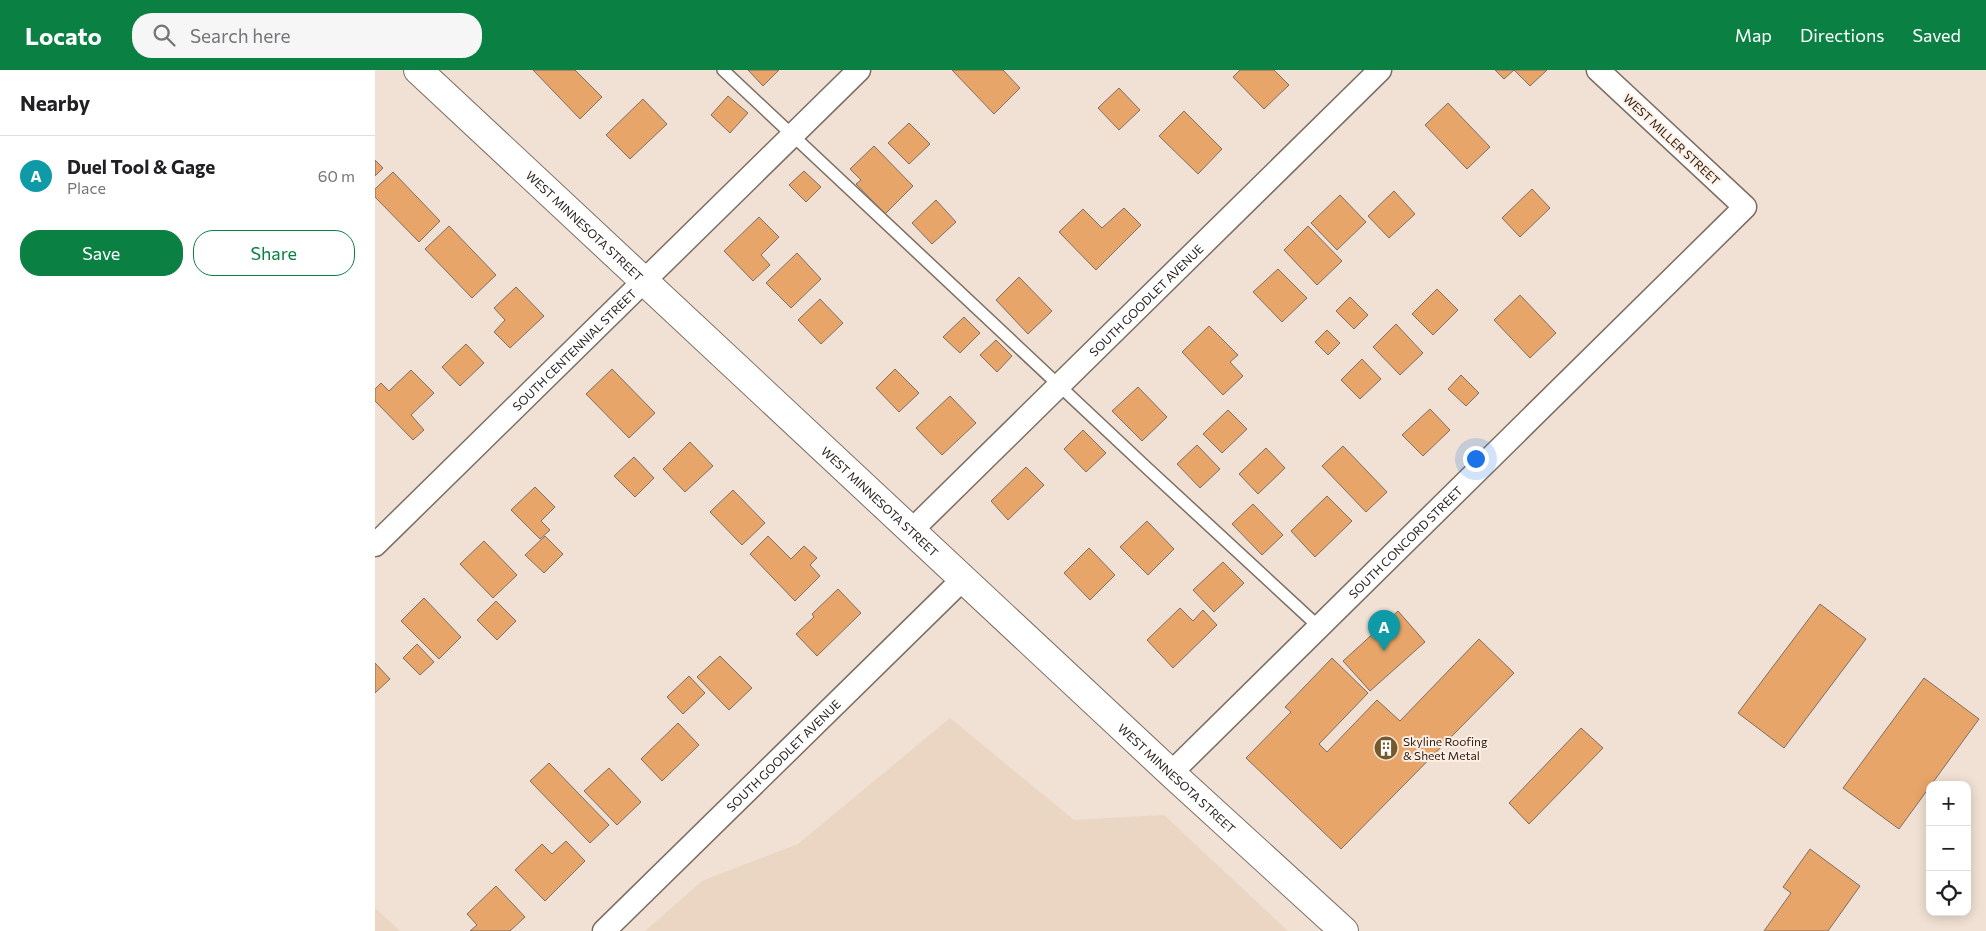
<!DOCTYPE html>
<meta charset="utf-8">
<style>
:root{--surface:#fff;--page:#f6f6f6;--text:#202124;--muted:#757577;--line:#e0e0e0;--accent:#0b8043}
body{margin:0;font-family:Commissioner,sans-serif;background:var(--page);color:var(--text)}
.controls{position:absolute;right:15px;bottom:15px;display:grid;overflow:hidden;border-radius:10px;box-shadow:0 2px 12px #0003}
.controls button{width:45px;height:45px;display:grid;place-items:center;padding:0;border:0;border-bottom:1px solid var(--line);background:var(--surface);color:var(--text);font:25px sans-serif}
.you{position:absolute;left:1100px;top:388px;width:18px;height:18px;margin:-12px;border:4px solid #fff;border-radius:50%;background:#1a73e8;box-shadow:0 0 0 8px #1a73e833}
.badge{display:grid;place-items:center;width:32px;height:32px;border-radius:50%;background:var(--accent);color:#fff;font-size:16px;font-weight:700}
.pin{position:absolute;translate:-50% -41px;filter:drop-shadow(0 1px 2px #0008)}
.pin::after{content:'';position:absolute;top:26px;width:18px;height:15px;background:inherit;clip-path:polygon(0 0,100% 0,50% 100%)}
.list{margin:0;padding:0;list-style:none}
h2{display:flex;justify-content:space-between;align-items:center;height:65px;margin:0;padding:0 20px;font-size:21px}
h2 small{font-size:16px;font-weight:400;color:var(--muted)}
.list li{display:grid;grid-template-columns:32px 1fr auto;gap:15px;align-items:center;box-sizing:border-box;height:80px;padding:0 20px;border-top:1px solid var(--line)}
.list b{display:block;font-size:19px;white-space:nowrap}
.list p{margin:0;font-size:16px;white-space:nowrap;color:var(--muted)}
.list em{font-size:16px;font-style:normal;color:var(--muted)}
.actions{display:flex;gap:10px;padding:15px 20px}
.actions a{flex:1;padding:11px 0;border:1px solid var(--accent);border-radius:20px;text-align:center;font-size:18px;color:var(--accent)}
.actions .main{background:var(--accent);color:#fff}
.icon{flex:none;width:28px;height:28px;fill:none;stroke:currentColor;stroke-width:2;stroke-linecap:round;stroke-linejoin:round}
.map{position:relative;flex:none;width:1611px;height:861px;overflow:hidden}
header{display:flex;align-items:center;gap:30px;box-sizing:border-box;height:70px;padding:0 25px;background:var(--accent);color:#fff}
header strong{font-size:24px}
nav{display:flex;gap:28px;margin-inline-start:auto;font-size:18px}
.search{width:350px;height:45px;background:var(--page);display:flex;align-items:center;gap:12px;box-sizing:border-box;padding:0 18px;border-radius:20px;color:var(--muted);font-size:19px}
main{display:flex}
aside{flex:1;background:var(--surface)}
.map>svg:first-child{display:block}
.built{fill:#ebd5c3}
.building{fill:#e8a569;stroke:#7d6f64}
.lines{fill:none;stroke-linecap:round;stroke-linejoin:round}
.lane-casing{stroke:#7c6e62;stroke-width:14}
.street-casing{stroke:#7c6e62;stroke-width:25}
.secondary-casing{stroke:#7c6e62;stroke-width:30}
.lane{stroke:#fff;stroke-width:11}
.street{stroke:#fff;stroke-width:22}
.secondary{stroke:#fff;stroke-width:28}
.labels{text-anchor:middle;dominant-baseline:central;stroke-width:4;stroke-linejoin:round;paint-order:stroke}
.street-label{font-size:12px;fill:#27221d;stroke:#ffeee1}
.poi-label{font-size:12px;fill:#27221d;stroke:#ffeee1;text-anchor:start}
</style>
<header>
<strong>Locato</strong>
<div class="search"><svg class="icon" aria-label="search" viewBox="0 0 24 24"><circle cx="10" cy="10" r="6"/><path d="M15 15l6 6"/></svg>Search here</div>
<nav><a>Map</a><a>Directions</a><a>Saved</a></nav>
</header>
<main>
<aside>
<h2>Nearby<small></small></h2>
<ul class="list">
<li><span class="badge" style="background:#0f9aa8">A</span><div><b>Duel Tool &amp; Gage</b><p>Place</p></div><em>60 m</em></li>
</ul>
<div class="actions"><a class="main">Save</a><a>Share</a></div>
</aside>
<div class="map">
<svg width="1611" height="861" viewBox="0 0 1611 861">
<rect width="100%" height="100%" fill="#f1e1d4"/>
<g class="built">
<polygon points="575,648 699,750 789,745 913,861 270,861 327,811 423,774"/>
<polygon points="0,838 25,861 0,861"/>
</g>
<g class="building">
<polygon points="158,0 200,0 227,27 205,49"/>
<polygon points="373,0 404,0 388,16"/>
<polygon points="577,0 628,0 645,18 619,44"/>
<polygon points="865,0 899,0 914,15 889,39 858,7"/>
<polygon points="1120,0 1139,0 1129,9"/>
<polygon points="1139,0 1172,0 1155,16"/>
<polygon points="744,18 765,40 744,60 723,38"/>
<polygon points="353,26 373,43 355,63 336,45"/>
<polygon points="268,29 292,54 255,89 231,65"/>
<polygon points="1073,33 1115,77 1092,99 1050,55"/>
<polygon points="809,41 847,79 823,104 784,66"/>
<polygon points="534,53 555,74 534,94 513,73"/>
<polygon points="499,76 538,116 510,144 481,114 486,110 475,99"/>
<polygon points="0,90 8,98 0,106"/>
<polygon points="429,101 446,117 431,132 414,115"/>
<polygon points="18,102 65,151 44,172 0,127 0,119"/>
<polygon points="1157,119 1175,138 1145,167 1127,148"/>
<polygon points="1019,121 1040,144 1014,168 993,146"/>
<polygon points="965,125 991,152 962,180 936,153"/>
<polygon points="561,130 581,152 557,174 537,153"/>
<polygon points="749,138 766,155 721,200 684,162 708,139 727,158"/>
<polygon points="384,147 404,167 386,185 395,195 378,211 349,181"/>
<polygon points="74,156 121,205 97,228 50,179"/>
<polygon points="933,156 967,191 942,215 909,180"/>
<polygon points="422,183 446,209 416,238 391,213"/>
<polygon points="903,199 932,228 907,252 878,222"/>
<polygon points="644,207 677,241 653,264 621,230"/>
<polygon points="141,217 169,246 135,278 119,262 130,250 119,238"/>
<polygon points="1062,219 1083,240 1058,265 1037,244"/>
<polygon points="1145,225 1181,263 1155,288 1119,250"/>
<polygon points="975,227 993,245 979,259 961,241"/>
<polygon points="445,229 468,253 446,274 423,250"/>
<polygon points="589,247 605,263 585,283 568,267"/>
<polygon points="1021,254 1048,283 1025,305 998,277"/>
<polygon points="834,256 863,285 855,292 868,306 848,325 807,282"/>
<polygon points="952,260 965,273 953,285 940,272"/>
<polygon points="621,270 637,286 622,302 605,285"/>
<polygon points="91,274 109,293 85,316 67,297"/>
<polygon points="987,289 1006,309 985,329 966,310"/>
<polygon points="237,299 280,343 254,368 211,324"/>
<polygon points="520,299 544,323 524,342 501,318"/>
<polygon points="36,300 59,323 36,345 49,360 38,370 0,331 0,319 6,313 14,321"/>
<polygon points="1086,305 1104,323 1091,336 1073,319"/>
<polygon points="763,317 792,347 767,371 737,341"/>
<polygon points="575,326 601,353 567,385 541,358"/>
<polygon points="1055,339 1075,360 1048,386 1027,365"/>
<polygon points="853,340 872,359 847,383 828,364"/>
<polygon points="708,360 731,383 711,402 689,379"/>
<polygon points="315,372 338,396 310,422 288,399"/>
<polygon points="822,375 845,399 825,418 802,394"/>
<polygon points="968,376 1012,422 991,442 947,396"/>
<polygon points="891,378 910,398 883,424 864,404"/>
<polygon points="259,387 279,408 260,427 239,406"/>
<polygon points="651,397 669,415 633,450 616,431"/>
<polygon points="160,417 180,437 166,451 175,460 165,469 136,440"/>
<polygon points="358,420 390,453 367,475 335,442"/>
<polygon points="952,426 977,451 940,487 916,461"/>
<polygon points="878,434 908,465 887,485 857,454"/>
<polygon points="772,451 799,479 773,505 745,477"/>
<polygon points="170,466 188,484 169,503 150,485"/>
<polygon points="393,466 416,489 429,476 442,488 435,495 445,506 420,531 375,484"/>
<polygon points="109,471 142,505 118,528 85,494"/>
<polygon points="714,478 740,505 715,530 689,503"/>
<polygon points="848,492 869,513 839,542 818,520"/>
<polygon points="463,519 486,543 442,586 421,564 439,547 437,544"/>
<polygon points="49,528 86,567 64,589 26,551"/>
<polygon points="121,531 141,551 122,570 102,550"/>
<polygon points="1445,534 1491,569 1409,678 1363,643"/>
<polygon points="805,538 818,551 828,540 842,555 798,598 772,570"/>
<polygon points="1023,541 1050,572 995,621 968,591"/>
<polygon points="1104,569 1139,603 966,779 871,688 916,642 910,637 957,588 993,623 944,674 952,682 1002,630 1025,651"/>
<polygon points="42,574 59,592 45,605 28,588"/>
<polygon points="345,586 377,618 354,640 322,607"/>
<polygon points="0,593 15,609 0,623"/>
<polygon points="314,606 330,623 308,644 292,627"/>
<polygon points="1549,608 1604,649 1524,759 1468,718"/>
<polygon points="303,653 324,675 287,711 266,689"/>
<polygon points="1206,658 1228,678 1154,754 1134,733"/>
<polygon points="174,693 234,755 215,773 155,711"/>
<polygon points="234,698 266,732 242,755 209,721"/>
<polygon points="191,771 210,791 170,831 140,800 167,774 177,784"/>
<polygon points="1435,779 1485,816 1453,861 1389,861 1416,823 1408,817"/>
<polygon points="121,816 150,847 135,861 95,861 102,855 92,844"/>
</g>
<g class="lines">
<defs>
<polyline id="lane" points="348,0 772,398 944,557"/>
<g id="street">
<path id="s1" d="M537,460L1005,0"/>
<path id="s2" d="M0,475L484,0"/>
<path id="s3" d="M796,703L1370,137L1223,0"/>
<path id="s4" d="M229,861L588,509"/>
</g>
<g id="secondary">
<path id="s5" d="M43,0L796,703L969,861"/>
</g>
</defs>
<use href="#lane" class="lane-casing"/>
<use href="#street" class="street-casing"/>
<use href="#secondary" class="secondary-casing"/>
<use href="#lane" class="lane"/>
<use href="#street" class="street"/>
<use href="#secondary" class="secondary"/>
</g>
<defs>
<symbol id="building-disc" viewBox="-11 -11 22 22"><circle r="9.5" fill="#73592b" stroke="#ffeee1"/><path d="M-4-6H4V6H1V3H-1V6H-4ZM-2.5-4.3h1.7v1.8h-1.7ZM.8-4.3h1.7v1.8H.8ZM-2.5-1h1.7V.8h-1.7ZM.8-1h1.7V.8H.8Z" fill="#fff"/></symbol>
</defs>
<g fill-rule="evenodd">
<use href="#building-disc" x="997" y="664" width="28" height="28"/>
</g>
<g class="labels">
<g class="street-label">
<text transform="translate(1297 69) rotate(43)">WEST MILLER STREET</text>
<text stroke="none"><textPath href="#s5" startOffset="228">WEST MINNESOTA STREET</textPath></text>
<text stroke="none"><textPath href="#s1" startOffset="328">SOUTH GOODLET AVENUE</textPath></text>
<text stroke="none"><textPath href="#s2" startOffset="279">SOUTH CENTENNIAL STREET</textPath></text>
<text stroke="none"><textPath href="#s5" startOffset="632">WEST MINNESOTA STREET</textPath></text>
<text stroke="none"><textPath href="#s3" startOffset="329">SOUTH CONCORD STREET</textPath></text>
<text stroke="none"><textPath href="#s4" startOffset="251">SOUTH GOODLET AVENUE</textPath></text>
<text stroke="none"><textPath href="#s5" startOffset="1038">WEST MINNESOTA STREET</textPath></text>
</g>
<g class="poi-label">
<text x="1028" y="671">Skyline Roofing<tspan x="1028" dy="14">&amp; Sheet Metal</tspan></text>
</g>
</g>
</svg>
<div class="controls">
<button>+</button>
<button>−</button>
<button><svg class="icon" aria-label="locate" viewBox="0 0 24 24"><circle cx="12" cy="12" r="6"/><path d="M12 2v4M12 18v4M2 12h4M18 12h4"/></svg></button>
</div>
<div class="you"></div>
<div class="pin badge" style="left:1009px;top:581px;background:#0f9aa8">A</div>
</div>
</main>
